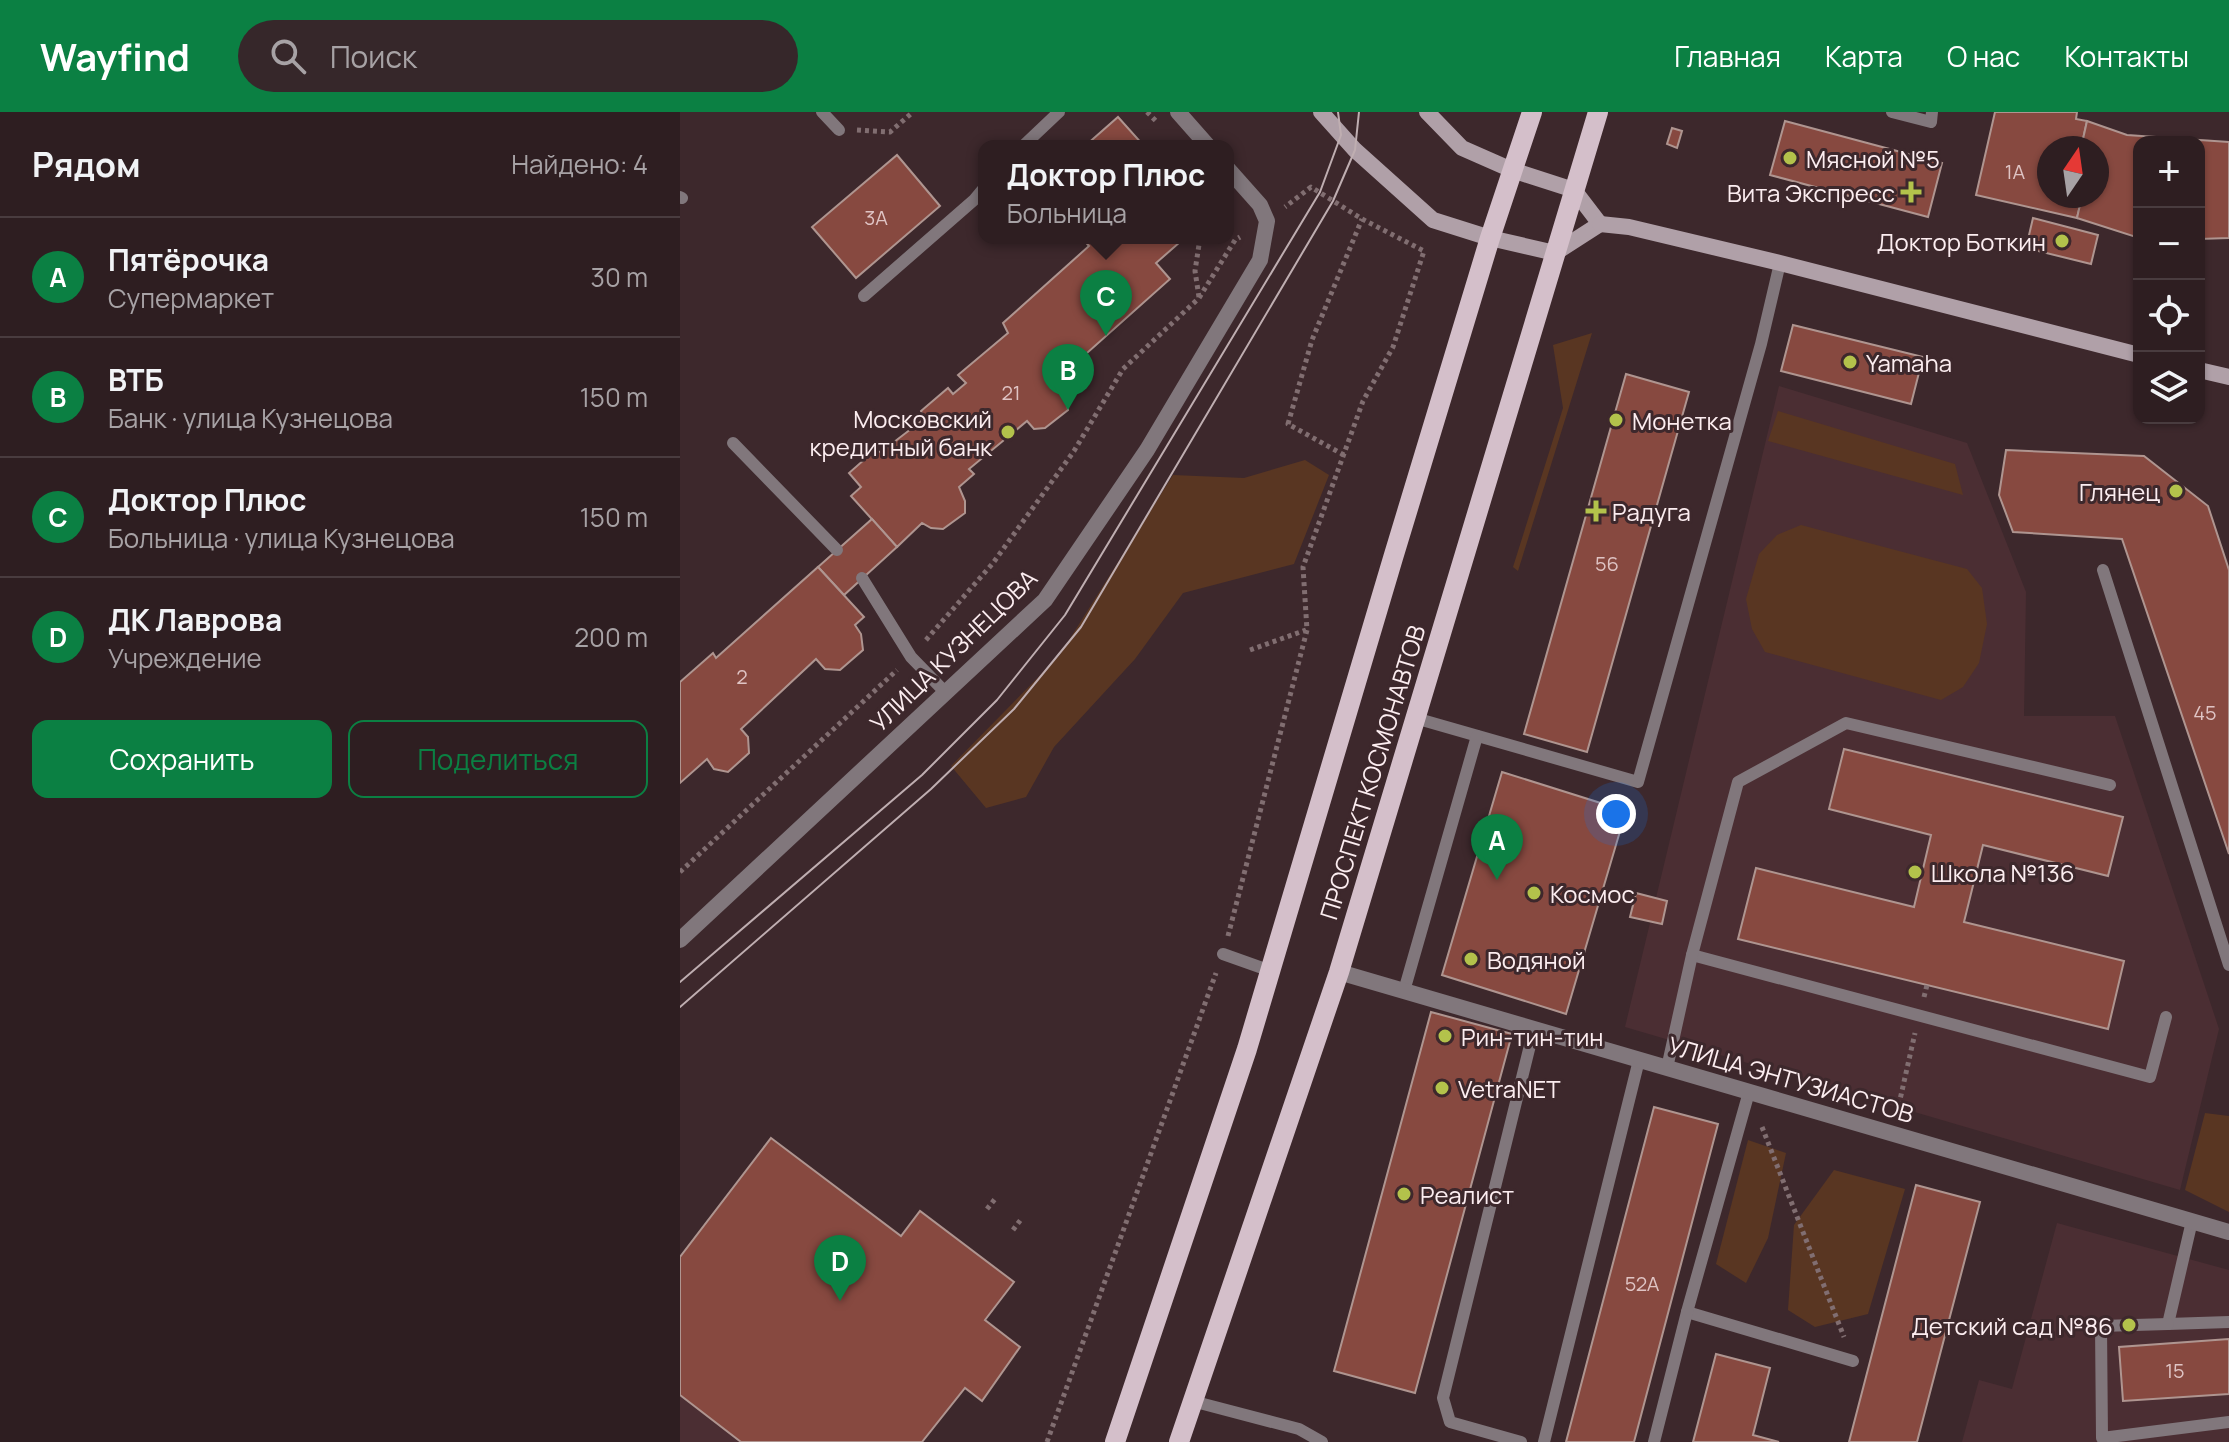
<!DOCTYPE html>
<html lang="ru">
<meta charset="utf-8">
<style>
:root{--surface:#2e1e21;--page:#36272a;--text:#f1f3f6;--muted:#a7a2a5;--line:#493c3f;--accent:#0b8043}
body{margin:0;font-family:Manrope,sans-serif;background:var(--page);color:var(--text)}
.controls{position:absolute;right:24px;top:24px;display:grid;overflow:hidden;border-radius:16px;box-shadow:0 2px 6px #0004}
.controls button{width:72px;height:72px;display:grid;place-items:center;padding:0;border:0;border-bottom:2px solid var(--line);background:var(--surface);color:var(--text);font:40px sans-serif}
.compass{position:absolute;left:1357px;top:24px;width:72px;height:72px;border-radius:50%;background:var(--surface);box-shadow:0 2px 6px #0004;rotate:13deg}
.you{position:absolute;left:936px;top:702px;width:28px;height:28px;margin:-20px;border:6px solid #fff;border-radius:50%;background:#1a73e8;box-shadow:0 0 0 12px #1a73e833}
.badge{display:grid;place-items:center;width:52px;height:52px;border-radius:50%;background:var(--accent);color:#fff;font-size:26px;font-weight:700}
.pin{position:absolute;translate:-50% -66px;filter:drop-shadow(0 2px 4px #0008)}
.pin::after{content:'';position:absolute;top:42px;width:28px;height:24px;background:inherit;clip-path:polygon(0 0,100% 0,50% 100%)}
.popup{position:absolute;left:298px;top:28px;width:256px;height:104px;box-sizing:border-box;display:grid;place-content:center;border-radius:16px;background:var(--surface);filter:drop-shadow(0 2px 6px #0005);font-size:26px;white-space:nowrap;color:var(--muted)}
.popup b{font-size:30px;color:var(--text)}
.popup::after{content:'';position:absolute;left:50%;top:100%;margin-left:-16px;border:16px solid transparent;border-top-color:var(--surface)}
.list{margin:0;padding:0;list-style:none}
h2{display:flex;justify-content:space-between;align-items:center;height:104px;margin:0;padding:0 32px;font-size:34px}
h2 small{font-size:26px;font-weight:400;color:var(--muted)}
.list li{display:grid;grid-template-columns:52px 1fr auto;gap:24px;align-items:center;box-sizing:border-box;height:120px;padding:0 32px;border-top:2px solid var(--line)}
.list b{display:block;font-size:30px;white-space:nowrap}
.list p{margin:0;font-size:26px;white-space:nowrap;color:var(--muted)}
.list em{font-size:26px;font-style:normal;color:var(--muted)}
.actions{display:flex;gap:16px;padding:24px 32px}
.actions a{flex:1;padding:18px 0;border:2px solid var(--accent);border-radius:16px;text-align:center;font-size:28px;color:var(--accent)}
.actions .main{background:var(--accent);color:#fff}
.icon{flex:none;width:44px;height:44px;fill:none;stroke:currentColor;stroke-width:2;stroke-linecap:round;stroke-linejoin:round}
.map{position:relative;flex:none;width:1549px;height:1330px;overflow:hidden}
header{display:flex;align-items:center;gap:48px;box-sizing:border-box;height:112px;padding:0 40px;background:var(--accent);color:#fff}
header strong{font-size:38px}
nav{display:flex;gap:44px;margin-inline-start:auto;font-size:28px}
.search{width:560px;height:72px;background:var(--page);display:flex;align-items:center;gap:20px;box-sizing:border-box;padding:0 28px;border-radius:44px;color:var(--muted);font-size:30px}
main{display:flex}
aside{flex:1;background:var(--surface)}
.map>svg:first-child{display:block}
.built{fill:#4b2e33}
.green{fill:#593622}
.building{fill:#874940;stroke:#af9590;stroke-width:2}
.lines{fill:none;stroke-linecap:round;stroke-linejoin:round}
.path{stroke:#816e71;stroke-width:5;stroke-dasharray:4 4;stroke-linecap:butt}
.lane{stroke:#81777c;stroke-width:12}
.street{stroke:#81777c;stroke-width:16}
.secondary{stroke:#b0a0a8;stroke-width:16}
.primary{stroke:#d4bfca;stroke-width:20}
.tram{stroke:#bfaeb1;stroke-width:2}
.poi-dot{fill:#b3c24b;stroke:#3d282c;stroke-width:3}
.labels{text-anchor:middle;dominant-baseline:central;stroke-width:6;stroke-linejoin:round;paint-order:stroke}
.number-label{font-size:20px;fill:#dfc4c4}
.poi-label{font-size:24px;fill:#fcedf0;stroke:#3d282c;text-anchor:start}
.street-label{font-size:24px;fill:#fcedf0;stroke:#3d282c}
</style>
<header>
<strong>Wayfind</strong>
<div class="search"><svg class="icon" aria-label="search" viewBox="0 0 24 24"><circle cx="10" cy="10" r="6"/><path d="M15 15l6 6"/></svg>Поиск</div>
<nav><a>Главная</a><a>Карта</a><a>О нас</a><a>Контакты</a></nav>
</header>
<main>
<aside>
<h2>Рядом<small>Найдено: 4</small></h2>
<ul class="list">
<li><span class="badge">A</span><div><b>Пятёрочка</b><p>Супермаркет</p></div><em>30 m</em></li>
<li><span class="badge">B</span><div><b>ВТБ</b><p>Банк · улица Кузнецова</p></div><em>150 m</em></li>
<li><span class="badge">C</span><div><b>Доктор Плюс</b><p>Больница · улица Кузнецова</p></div><em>150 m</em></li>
<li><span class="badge">D</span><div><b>ДК Лаврова</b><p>Учреждение</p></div><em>200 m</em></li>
</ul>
<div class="actions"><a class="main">Сохранить</a><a>Поделиться</a></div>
</aside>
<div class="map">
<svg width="1549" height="1330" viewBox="0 0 1549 1330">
<rect width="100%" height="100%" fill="#3d282c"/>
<g class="built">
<polygon points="1099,274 1287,331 1346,480 1344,604 1435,604 1539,917 1500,1078 945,915"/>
<polygon points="1377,1111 1549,1158 1549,1330 1282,1330 1299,1268 1332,1277"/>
<polygon points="0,1283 61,1330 0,1330"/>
</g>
<g class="green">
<polygon points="912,221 838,459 833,455 883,296 873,233"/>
<polygon points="1098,299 1275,352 1283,383 1088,329"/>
<polygon points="625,348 649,363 614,452 503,481 455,547 374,635 346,685 306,696 271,654 379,544 493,363 564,366"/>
<polygon points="1121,413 1287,457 1302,476 1307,512 1299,551 1283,575 1261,588 1085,540 1072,517 1066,487 1079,442 1097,423"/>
<polygon points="1525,1001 1549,1004 1549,1100 1505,1078"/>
<polygon points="1068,1028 1106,1041 1088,1126 1066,1171 1036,1152"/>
<polygon points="1154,1058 1225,1077 1188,1202 1135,1215 1108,1198 1114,1113"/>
</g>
<g class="building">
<polygon points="1315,0 1397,0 1396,7 1407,9 1401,36 1369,36 1369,84 1402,84 1397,106 1296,83"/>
<polygon points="438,5 464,34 405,34"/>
<polygon points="1105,9 1262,51 1248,105 1090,63"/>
<polygon points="1407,9 1447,23 1549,30 1549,126 1519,127 1519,30 1459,30 1459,126 1397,106 1402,84 1417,84 1417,36 1401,36"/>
<polygon points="992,16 1002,19 997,36 987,32"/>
<polygon points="217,43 260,94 176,166 132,115"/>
<polygon points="1353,106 1418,123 1411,152 1346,136"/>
<polygon points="402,126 501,126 500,130 476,151 490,167 389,257 398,267 386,278 388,298 365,316 354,317 347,309 289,357 294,362 279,375 285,389 285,401 263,417 251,416 242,411 217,435 171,384 181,375 169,361 194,339 201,340 244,307 241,299 268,276 273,282 286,271 278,263 328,221 323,211 409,134"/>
<polygon points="1113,213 1243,245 1231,292 1101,259"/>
<polygon points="946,262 1009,280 907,640 844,622"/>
<polygon points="1326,338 1464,344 1528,394 1549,458 1549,742 1442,427 1333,420 1319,383"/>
<polygon points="192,407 217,435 164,483 138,455"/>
<polygon points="138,455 184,505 175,513 181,522 183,538 160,558 145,557 136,547 61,617 68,625 69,641 48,660 34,657 27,647 0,671 0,570 33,541 36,546"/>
<polygon points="1164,637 1443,705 1428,764 1303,733 1284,810 1444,849 1428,917 1058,827 1076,756 1234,795 1251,723 1149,697"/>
<polygon points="822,660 946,699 886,902 762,863"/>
<polygon points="956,781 987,789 982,812 950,805"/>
<polygon points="751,900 832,922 735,1281 654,1259"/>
<polygon points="974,995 1038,1012 954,1330 886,1330"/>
<polygon points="91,1026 221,1124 240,1099 334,1170 305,1208 340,1235 302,1289 285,1276 242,1330 61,1330 0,1283 0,1145"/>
<polygon points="1236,1073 1300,1090 1237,1330 1169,1330"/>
<polygon points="1549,1227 1549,1282 1443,1289 1439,1235"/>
<polygon points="1036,1242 1090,1256 1073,1323 1099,1330 1013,1330"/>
</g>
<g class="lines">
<g class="path">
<polyline points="467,0 476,9"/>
<polyline points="177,18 210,20 233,0"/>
<polyline points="519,185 515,159 520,126"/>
<polyline points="664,343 608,312 632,228 682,107"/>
<polyline points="246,528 313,451 394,339 443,257 519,186 555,128 560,125"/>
<polyline points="570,538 626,518"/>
<polyline points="0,760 217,558"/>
<polyline points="548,824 627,518 623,455 683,289 713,235 744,139 682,107 631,75 605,95"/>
<polyline points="1244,885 1247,873"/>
<polyline points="1217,1001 1235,921"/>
<polyline points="1082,1015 1164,1225"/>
<polyline points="307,1097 315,1087"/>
<polyline points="333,1118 342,1106"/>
<polyline points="367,1330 536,861"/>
</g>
<g class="lane">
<polyline points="142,0 159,18"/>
<polyline points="1212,0 1251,10 1252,0"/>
<polyline points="343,34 379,0"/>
<polyline points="0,85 2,86"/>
<polyline points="184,184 294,88 304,76"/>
<polyline points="53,331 157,438"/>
<polyline points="1423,458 1549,853"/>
<polyline points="182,466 231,545 266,581"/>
<polyline points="735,606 958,670 1081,232 1100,151"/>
<polyline points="543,842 591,859"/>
<polyline points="1012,843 1470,965 1486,905"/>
<polyline points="724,879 797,624"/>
<polyline points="987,956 1012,843 1058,670 1166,611 1430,673"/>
<polyline points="1512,1109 1488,1212 1549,1210"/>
<polyline points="1007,1200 1173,1249"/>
<polyline points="1488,1212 1421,1214 1422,1326 1549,1310"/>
<polyline points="512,1289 619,1317 642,1330"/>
<polyline points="841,1330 770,1310 763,1286 854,917"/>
<polyline points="864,1330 959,948"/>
<polyline points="974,1330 1007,1200 1069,980"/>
</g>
<g class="street">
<polyline points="498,0 528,34"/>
<polyline points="0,828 365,488 467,338 580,148 587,109 580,93 548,57"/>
<polyline points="659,860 1549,1120"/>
</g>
<g class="secondary">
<polyline points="641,0 675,38 753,108 810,126 875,141 920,112"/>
<polyline points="747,0 782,36 832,58 894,78 920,112"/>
<polyline points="920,112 949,115 1100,151 1459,243"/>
<polyline points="1519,258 1549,265"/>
</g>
<g class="primary">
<polyline points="435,1330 567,937 713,446 810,126 852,0"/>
<polyline points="499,1330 659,860 918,0"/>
</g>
<g class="tram">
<polyline points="0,870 242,663 317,588 385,503 640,80 661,23 658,0"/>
<polyline points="0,895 251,677 334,597 401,515 653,89 675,38 679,0"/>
</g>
</g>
<g class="poi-dot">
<circle cx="1110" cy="46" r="8"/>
<path d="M1227 68h8v8h8v8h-8v8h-8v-8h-8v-8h8z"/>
<circle cx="1382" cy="129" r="8"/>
<circle cx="1170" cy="250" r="8"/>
<circle cx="936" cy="308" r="8"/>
<circle cx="328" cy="320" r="8"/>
<circle cx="1496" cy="379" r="8"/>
<path d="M912 387h8v8h8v8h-8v8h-8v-8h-8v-8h8z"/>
<circle cx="1235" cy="760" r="8"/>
<circle cx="854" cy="781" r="8"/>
<circle cx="791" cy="847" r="8"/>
<circle cx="765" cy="924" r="8"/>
<circle cx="762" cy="976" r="8"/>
<circle cx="724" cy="1082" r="8"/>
<circle cx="1449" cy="1213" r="8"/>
</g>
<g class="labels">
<g class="number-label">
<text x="1335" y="59">1А</text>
<text x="196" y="105">3А</text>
<text x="331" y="280">21</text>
<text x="927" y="451">56</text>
<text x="62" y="564">2</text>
<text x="1525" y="600">45</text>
<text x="962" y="1171">52А</text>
<text x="1495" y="1258">15</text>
</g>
<g class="poi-label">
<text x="1126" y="46">Мясной №5</text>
<text x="1215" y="80" text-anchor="end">Вита Экспресс</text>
<text x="1366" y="129" text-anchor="end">Доктор Боткин</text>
<text x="1186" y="250">Yamaha</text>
<text x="312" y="306" text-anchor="end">Московский<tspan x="312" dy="28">кредитный банк</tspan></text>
<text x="952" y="308">Монетка</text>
<text x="1480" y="379" text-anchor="end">Глянец</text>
<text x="932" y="399">Радуга</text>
<text x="1251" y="760">Школа №136</text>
<text x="870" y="781">Космос</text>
<text x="807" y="847">Водяной</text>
<text x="781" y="924">Рин-тин-тин</text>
<text x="778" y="976">VetraNET</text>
<text x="740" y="1082">Реалист</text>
<text x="1433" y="1213" text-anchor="end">Детский сад №86</text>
</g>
<g class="street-label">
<text transform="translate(273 538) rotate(-44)">УЛИЦА КУЗНЕЦОВА</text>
<text transform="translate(692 660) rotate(-73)">ПРОСПЕКТ КОСМОНАВТОВ</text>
<text transform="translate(1111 967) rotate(16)">УЛИЦА ЭНТУЗИАСТОВ</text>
</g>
</g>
</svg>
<div class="controls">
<button>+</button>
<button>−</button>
<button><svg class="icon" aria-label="locate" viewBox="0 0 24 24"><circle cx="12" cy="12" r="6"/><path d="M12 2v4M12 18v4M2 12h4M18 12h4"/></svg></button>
<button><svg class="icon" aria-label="layers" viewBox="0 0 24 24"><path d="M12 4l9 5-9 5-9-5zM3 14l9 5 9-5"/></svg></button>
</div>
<svg class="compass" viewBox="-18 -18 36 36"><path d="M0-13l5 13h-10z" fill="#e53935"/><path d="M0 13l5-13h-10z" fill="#a7a2a5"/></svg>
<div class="you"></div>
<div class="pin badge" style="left:817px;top:768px">A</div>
<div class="pin badge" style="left:388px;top:298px">B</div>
<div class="pin badge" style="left:426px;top:224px">C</div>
<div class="popup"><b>Доктор Плюс</b>Больница</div>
<div class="pin badge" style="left:160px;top:1189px">D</div>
</div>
</main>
